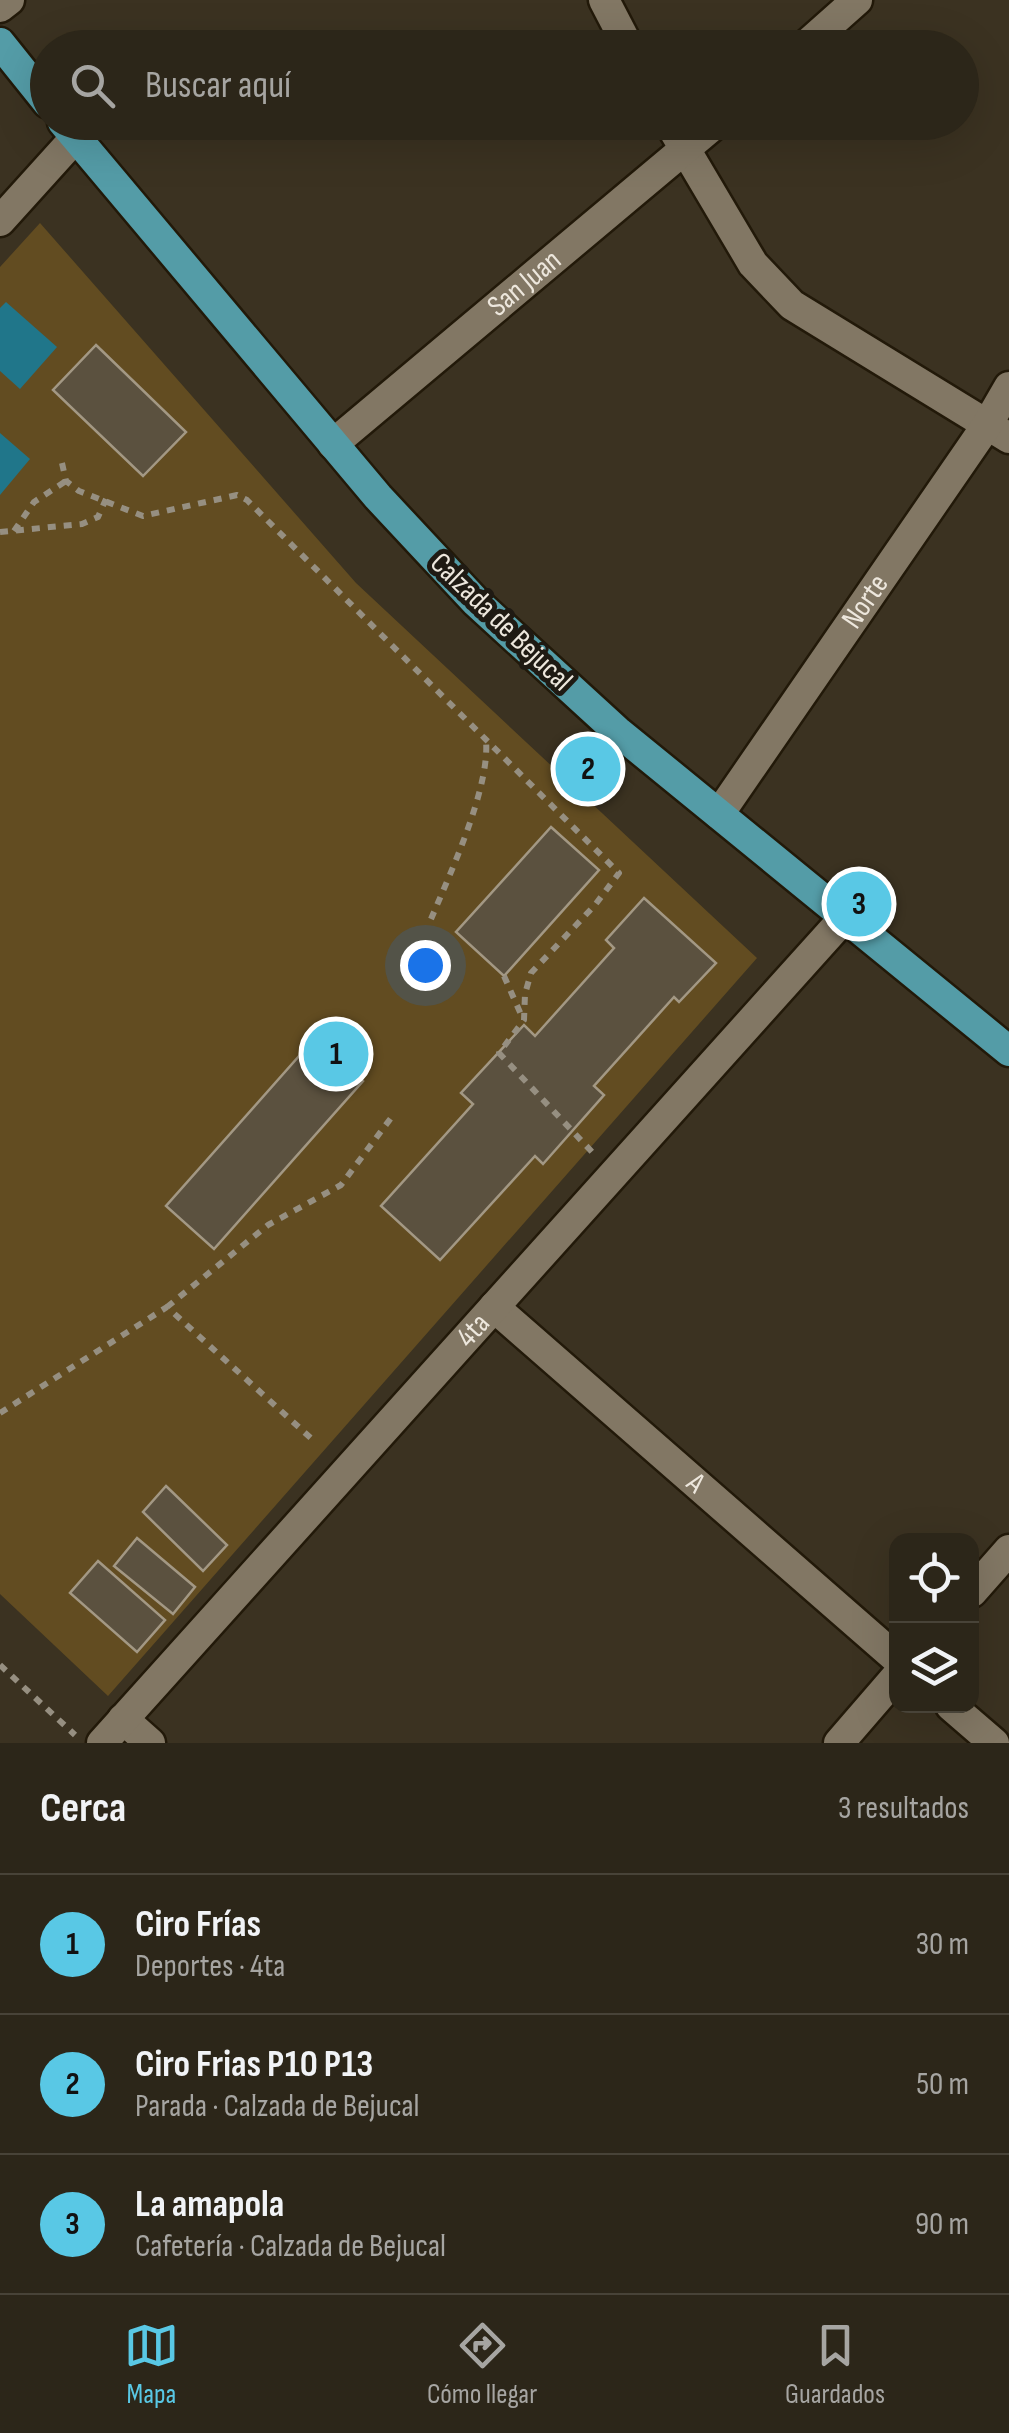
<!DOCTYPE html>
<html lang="es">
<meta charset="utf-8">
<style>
:root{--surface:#2c2619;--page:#383226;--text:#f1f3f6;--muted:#a6a5a2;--line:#484338;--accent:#59c8e5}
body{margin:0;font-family:"Sofia Sans Condensed",sans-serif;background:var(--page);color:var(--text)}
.controls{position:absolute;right:30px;bottom:30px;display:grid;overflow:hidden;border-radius:20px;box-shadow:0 10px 40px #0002}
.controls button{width:90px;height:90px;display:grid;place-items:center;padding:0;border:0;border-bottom:2px solid var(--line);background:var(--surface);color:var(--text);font:50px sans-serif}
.you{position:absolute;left:425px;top:965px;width:35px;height:35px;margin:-25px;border:8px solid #fff;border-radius:50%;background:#1a73e8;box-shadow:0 0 0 15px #1a73e833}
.badge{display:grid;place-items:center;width:65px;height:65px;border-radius:50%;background:var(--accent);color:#111;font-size:32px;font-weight:700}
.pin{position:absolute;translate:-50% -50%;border:5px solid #fff;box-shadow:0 2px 10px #0006}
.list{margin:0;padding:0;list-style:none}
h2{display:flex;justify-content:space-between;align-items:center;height:130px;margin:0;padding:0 40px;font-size:42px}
h2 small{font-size:32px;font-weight:400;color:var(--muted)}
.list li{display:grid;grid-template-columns:65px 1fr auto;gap:30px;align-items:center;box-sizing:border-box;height:140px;padding:0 40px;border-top:2px solid var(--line)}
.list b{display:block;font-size:38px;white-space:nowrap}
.list p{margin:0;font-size:32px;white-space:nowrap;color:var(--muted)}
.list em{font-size:32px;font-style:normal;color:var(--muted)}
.icon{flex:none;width:55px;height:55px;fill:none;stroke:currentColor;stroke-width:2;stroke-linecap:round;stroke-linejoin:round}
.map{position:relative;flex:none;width:1009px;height:1743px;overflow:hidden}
.search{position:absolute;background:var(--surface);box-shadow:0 10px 40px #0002;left:30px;right:30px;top:30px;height:110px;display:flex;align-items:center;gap:25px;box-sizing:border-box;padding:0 35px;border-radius:55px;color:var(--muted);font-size:38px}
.sheet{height:550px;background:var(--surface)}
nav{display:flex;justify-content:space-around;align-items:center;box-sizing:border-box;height:140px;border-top:2px solid var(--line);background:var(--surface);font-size:28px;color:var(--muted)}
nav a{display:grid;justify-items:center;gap:5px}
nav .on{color:var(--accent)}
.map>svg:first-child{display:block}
.green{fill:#624c21}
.water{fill:#20768a}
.building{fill:#5b513f;stroke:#a39884;stroke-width:2.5}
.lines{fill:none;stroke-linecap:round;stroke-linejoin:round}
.street-casing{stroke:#221909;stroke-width:35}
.primary-casing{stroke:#221909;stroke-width:35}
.path{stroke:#968f81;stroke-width:6;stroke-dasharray:8 8;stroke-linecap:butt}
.street{stroke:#827764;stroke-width:30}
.primary{stroke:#549ca7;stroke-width:30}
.labels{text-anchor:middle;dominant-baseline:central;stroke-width:10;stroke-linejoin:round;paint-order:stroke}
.street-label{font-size:30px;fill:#ede7dd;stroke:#1f1a13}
</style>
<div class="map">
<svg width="1009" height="1743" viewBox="0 0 1009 1743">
<rect width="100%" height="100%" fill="#3b3221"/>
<polygon class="green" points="40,223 356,583 757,958 108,1696 0,1594 0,267"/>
<g class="water">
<polygon points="6,302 57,347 20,389 0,371 0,308"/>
<polygon points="0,433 30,459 0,495"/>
</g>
<g class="building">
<polygon points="96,345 186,432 143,476 53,390"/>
<polygon points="551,827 599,870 504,976 456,932"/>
<polygon points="644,898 716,963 679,1002 674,997 594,1086 604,1095 543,1164 535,1156 440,1260 381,1206 473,1104 461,1093 524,1025 535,1036 614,948 606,940"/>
<polygon points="315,1038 363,1081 214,1249 166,1206"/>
<polygon points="166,1486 227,1545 203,1571 143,1512"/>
<polygon points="137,1538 195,1587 173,1614 114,1566"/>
<polygon points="98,1561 165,1620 137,1652 70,1593"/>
</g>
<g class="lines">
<defs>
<g id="street">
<polyline points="604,0 629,48"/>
<polyline points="0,7 9,0"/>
<polyline points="803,48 857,0"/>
<polyline points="669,122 753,264 792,305 1009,438"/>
<polyline points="0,221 75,138"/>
<path id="s1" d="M333,444L717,122"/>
<path id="s2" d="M719,814L987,425L1009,387"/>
<path id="s3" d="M494,1307L896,1658"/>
<polyline points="972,1592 1009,1550"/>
<polyline points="951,1706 994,1743"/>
<polyline points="123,1719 150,1743"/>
<path id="s4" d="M102,1743L845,917"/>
<polyline points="839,1743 896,1677"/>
</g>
<g id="primary">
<polyline points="0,43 48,103"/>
<polyline points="63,122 378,497 476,602 617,731 1009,1051"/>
</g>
</defs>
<use href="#street" class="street-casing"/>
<use href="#primary" class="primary-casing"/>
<g class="path">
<polyline points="62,463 66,481 79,491 143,516 237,495 247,500 619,873 595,905 531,973 525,994 524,1020 499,1053 593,1153"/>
<polyline points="14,531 34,502 66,481"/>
<polyline points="0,532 82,524 98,517 106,499"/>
<path d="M431,919C450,874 490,788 486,741"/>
<polyline points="504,976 523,1019"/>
<polyline points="167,1307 268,1225 341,1185 394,1114"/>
<polyline points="0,1413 167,1307 314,1441"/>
<polyline points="0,1665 75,1735"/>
</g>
<use href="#street" class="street"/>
<use href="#primary" class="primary"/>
</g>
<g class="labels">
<g class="street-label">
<text stroke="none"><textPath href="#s1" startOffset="250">San Juan</textPath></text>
<text stroke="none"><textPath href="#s2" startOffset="258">Norte</textPath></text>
<text transform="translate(501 622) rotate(44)">Calzada de Bejucal</text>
<text stroke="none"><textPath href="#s4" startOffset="555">4ta</textPath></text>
<text stroke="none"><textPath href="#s3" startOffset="268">A</textPath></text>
</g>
</g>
</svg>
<div class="controls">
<button><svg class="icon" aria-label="locate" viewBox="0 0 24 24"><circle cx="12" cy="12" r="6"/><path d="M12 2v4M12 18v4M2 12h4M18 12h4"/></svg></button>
<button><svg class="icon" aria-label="layers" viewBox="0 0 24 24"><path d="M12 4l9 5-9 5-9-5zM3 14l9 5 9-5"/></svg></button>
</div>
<div class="you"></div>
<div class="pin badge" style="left:336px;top:1054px">1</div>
<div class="pin badge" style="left:588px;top:769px">2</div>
<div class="pin badge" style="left:859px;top:904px">3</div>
<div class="search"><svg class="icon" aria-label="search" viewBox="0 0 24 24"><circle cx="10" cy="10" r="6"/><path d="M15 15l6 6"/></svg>Buscar aquí</div>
</div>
<section class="sheet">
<h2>Cerca<small>3 resultados</small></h2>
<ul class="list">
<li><span class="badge">1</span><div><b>Ciro Frías</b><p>Deportes · 4ta</p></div><em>30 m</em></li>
<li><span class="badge">2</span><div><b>Ciro Frias P10 P13</b><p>Parada · Calzada de Bejucal</p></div><em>50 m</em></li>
<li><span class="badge">3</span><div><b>La amapola</b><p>Cafetería · Calzada de Bejucal</p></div><em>90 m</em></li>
</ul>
</section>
<nav>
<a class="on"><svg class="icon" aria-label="map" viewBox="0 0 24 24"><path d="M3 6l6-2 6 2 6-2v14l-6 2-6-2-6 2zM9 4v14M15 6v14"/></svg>Mapa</a>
<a><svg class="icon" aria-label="directions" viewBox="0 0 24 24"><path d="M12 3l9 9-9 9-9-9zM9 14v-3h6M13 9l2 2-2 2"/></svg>Cómo llegar</a>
<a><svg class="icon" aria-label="saved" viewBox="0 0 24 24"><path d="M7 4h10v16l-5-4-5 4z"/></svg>Guardados</a>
</nav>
